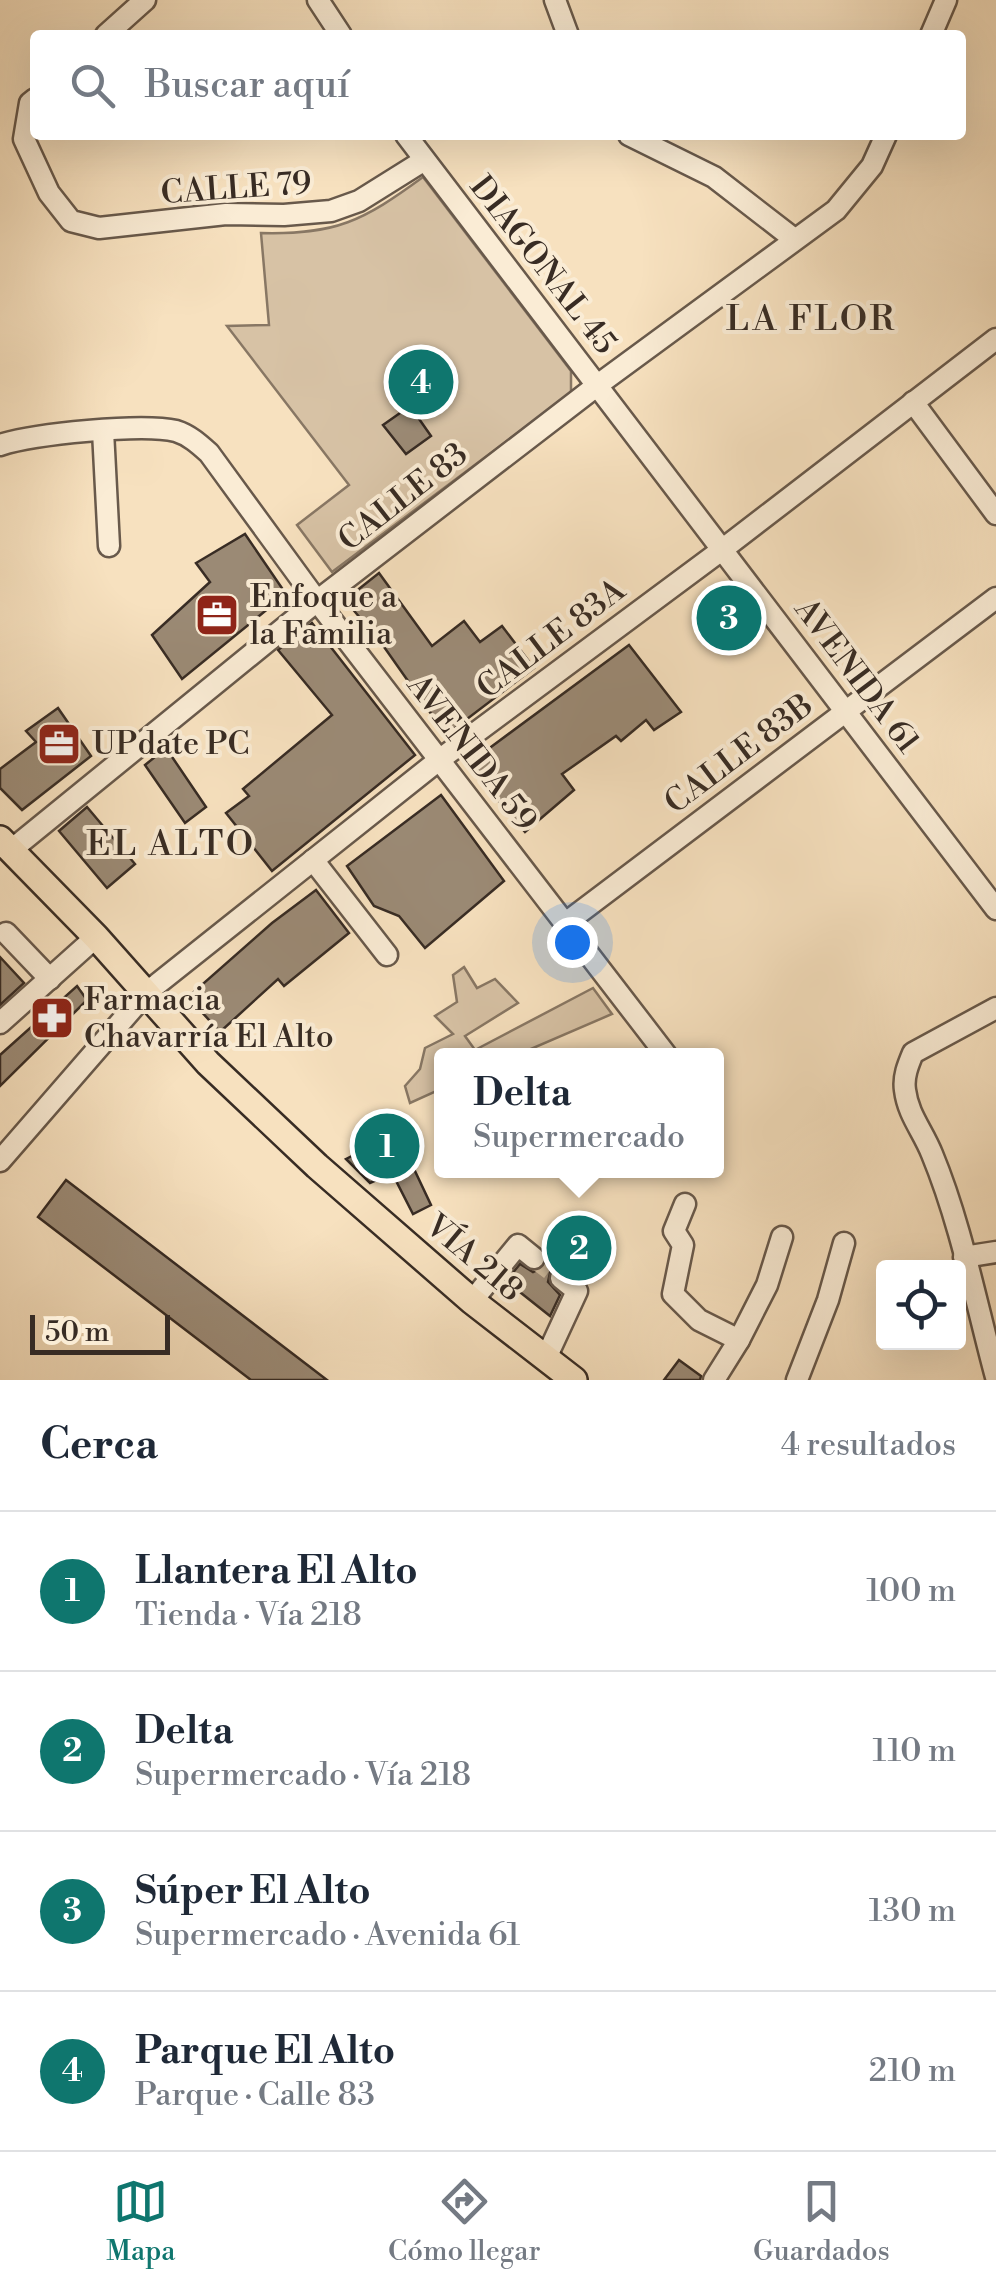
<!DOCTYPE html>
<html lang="es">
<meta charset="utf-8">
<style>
:root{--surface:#fff;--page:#f2f2f3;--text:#1f2937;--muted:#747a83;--line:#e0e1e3;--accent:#0f766e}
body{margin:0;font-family:"Libre Bodoni",serif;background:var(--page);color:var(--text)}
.controls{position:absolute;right:30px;bottom:30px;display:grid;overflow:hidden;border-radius:10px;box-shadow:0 10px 40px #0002}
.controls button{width:90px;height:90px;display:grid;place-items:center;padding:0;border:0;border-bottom:2px solid var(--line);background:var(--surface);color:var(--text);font:50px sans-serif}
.scale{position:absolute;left:30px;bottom:25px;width:140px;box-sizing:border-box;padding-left:10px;border:5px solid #382c24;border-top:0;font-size:28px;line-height:35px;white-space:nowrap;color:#382c24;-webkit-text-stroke:8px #faecd5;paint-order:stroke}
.you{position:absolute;left:572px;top:942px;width:35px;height:35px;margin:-25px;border:8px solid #fff;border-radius:50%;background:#1a73e8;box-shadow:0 0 0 15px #1a73e833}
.badge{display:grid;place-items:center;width:65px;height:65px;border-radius:50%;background:var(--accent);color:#fff;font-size:32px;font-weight:700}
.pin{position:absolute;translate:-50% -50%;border:5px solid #fff;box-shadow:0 2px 10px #0006}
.popup{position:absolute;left:434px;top:1048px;width:290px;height:130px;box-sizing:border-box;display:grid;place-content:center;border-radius:10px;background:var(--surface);filter:drop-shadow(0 2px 8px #0005);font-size:32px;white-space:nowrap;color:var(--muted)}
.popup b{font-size:38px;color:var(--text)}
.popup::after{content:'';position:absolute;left:50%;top:100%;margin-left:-20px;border:20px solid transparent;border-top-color:var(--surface)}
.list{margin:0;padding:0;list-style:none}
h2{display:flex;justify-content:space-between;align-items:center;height:130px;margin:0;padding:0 40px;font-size:42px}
h2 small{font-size:32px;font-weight:400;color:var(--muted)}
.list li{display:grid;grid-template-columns:65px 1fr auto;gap:30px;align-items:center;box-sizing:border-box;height:160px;padding:0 40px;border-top:2px solid var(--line)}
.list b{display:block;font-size:38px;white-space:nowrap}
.list p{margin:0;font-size:32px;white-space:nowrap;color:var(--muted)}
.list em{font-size:32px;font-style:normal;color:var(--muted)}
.icon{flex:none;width:55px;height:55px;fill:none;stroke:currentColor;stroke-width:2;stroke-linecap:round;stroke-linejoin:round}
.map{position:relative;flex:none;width:996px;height:1380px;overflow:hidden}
.search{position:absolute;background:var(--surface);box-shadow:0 10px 40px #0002;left:30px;right:30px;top:30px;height:110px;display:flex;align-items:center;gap:25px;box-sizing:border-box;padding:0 35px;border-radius:10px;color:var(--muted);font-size:38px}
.sheet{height:770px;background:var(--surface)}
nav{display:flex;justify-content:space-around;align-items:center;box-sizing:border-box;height:140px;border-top:2px solid var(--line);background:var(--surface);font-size:28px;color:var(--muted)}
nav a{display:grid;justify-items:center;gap:5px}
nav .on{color:var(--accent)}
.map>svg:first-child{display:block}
.green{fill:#d7c2a5;stroke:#887764;stroke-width:2.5}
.building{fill:#9b8a75;stroke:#382c24;stroke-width:2.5}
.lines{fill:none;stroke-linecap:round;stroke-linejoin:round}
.minor-tunnel{stroke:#d1bda0;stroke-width:20;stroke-dasharray:20 10;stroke-linecap:butt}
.minor-casing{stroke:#68594b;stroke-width:25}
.major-casing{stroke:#382c24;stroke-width:30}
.minor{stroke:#faecd5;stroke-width:20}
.major{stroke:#f7e1bf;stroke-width:25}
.labels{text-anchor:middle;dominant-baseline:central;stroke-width:8;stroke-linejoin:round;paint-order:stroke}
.street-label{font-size:32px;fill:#382c24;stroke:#faecd5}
.poi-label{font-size:32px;fill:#382c24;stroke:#faecd5;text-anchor:start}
.neighbourhood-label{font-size:35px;letter-spacing:2.5px;fill:#382c24;stroke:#faecd5}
</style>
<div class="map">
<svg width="996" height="1380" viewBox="0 0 996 1380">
<rect width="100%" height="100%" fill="#f7e1bf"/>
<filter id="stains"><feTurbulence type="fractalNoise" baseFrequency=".002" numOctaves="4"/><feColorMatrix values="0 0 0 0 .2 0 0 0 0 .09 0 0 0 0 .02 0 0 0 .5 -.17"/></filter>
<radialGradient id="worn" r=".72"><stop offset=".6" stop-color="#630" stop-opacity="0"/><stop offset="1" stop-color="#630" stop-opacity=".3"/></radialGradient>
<g class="green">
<path d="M423,177L571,371V393L332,572L297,525L349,485L227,326L269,325L261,233C336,235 363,221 423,177Z"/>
<polygon points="464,967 477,988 495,979 518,1003 465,1036 475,1050 593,988 612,1014 517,1055 442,1056 441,1089 410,1103 405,1086 420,1069 425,1048 453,1034 435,1016 457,1002 453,975"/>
</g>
<g class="building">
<polygon points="410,406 431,436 406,454 383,425"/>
<polygon points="245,534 286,594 182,679 152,635 210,582 196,563"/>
<polygon points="379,573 432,646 464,621 480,642 502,626 534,668 446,735 382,644 345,600"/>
<polygon points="725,589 752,622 721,648 704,623 719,612 710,601"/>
<polygon points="312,623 415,755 272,871 226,813 249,796 243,789 332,715 278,650"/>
<polygon points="629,645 681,712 654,730 646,720 621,741 616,736 562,774 574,790 525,832 495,797 472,761"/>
<polygon points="58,708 91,756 22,810 0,788 0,769 36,742 26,731"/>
<polygon points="166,748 206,807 185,823 145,765"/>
<polygon points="441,795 504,881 425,948 399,916 374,906 347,866"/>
<polygon points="87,807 135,864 107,888 59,831"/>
<polygon points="316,890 349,933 284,986 278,979 220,1032 188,997 272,923"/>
<polygon points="0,957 24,983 0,1005"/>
<polygon points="77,986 87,1000 0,1086 0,1055"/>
<polygon points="397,1133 431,1205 413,1214 392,1173 370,1183 346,1159"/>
<polygon points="66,1180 327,1380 251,1380 38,1217"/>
<polygon points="566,1222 607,1256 591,1275 588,1273 583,1278 564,1265 551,1269 548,1282 560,1295 550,1316 506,1281 520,1264 533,1272 544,1267 548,1259 544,1249"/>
<polygon points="679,1360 701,1376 700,1380 664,1380"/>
</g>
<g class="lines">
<polyline class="minor-tunnel" points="534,1258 561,1278"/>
<defs>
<g id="minor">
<polyline points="318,0 341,35"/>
<polyline points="555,0 568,35"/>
<polyline points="106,35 145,0"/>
<polyline points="931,35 946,0"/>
<polyline points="35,99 30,103 24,139 49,193 71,221 99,228 226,214 284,215 331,211 359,201 423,161"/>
<polyline points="406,135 996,909"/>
<polyline points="629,135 714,177 794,239"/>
<polyline points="913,402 996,514"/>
<polyline points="103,431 109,546"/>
<path d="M0,445C34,434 142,423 176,431C189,435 199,444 209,453L317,601L667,1056"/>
<polyline points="10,851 317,601 599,384 836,210 872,166 886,135"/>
<polyline points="313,860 387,955"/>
<polyline points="567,922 996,598"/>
<polyline points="6,933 50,979"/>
<path d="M996,1008L913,1053C908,1065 903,1077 905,1090C908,1115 923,1131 932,1154C961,1224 976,1303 996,1377"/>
<polyline points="0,1023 96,937"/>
<polyline points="0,1161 146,993 439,760 723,549 996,339"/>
<polyline points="685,1204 674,1231 683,1245 673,1294 699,1320 739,1340 714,1380"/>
<polyline points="964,1257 996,1252"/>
<polyline points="472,1301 518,1245 534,1258"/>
<polyline points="739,1340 767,1285 782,1237"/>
<polyline points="546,1358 577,1291 561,1278"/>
<polyline points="797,1380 828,1300 844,1243"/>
</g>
<polyline id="major" points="0,839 96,937 208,1063 317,1166 472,1301 574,1380"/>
</defs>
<use href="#minor" class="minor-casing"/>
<use href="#major" class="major-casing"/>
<use href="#minor" class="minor"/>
<use href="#major" class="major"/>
</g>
<defs>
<symbol id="office-square" viewBox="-11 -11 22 22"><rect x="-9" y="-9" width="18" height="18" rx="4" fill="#8f2418" stroke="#faecd5"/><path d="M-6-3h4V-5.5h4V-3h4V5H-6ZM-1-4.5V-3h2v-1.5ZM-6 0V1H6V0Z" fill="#fff"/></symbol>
<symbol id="pharmacy-square" viewBox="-11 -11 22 22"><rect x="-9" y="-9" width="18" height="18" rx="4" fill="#8f2418" stroke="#faecd5"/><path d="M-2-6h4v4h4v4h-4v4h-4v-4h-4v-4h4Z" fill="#fff"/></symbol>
</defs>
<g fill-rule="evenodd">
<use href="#office-square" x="192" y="590" width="50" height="50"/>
<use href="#office-square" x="34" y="719" width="50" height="50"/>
<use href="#pharmacy-square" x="27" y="993" width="50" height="50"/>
</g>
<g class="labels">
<g class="street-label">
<text transform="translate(236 188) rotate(-4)">CALLE 79</text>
<text transform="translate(543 265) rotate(52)">DIAGONAL 45</text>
<text transform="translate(403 497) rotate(-38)">CALLE 83</text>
<text transform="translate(551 639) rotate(-37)">CALLE 83A</text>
<text transform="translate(857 676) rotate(53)">AVENIDA 61</text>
<text transform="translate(472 753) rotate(52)">AVENIDA 59</text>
<text transform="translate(739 754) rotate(-37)">CALLE 83B</text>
<text transform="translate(474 1258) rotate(40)">VÍA 218</text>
</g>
<g class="poi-label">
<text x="250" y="597">Enfoque a<tspan x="250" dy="37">la Familia</tspan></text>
<text x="92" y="744">UPdate PC</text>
<text x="84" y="1000">Farmacia<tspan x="84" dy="37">Chavarría El Alto</tspan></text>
</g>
<g class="neighbourhood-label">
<text x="811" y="319">LA FLOR</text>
<text x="171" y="844">EL ALTO</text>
</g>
</g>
<rect width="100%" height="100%" filter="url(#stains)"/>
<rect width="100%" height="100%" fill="url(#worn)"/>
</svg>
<div class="controls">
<button><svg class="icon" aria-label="locate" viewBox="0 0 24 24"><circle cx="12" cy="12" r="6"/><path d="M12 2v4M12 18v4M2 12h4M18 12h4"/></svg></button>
</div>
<div class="scale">50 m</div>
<div class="you"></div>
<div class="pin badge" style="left:387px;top:1146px">1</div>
<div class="pin badge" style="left:579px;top:1248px">2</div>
<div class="popup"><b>Delta</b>Supermercado</div>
<div class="pin badge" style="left:729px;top:618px">3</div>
<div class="pin badge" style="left:421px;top:382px">4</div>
<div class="search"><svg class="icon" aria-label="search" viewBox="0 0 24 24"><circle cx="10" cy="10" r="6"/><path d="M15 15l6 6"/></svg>Buscar aquí</div>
</div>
<section class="sheet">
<h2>Cerca<small>4 resultados</small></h2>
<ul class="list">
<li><span class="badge">1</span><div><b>Llantera El Alto</b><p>Tienda · Vía 218</p></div><em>100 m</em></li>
<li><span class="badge">2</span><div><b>Delta</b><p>Supermercado · Vía 218</p></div><em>110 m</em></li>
<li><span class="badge">3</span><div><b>Súper El Alto</b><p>Supermercado · Avenida 61</p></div><em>130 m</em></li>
<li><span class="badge">4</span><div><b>Parque El Alto</b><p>Parque · Calle 83</p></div><em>210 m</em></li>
</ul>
</section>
<nav>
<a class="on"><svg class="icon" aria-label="map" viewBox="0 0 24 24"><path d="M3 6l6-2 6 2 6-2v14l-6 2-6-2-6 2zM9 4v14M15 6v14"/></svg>Mapa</a>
<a><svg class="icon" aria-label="directions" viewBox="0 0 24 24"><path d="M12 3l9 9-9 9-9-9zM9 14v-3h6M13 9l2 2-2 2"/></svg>Cómo llegar</a>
<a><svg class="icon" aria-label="saved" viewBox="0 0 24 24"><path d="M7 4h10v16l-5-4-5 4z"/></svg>Guardados</a>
</nav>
